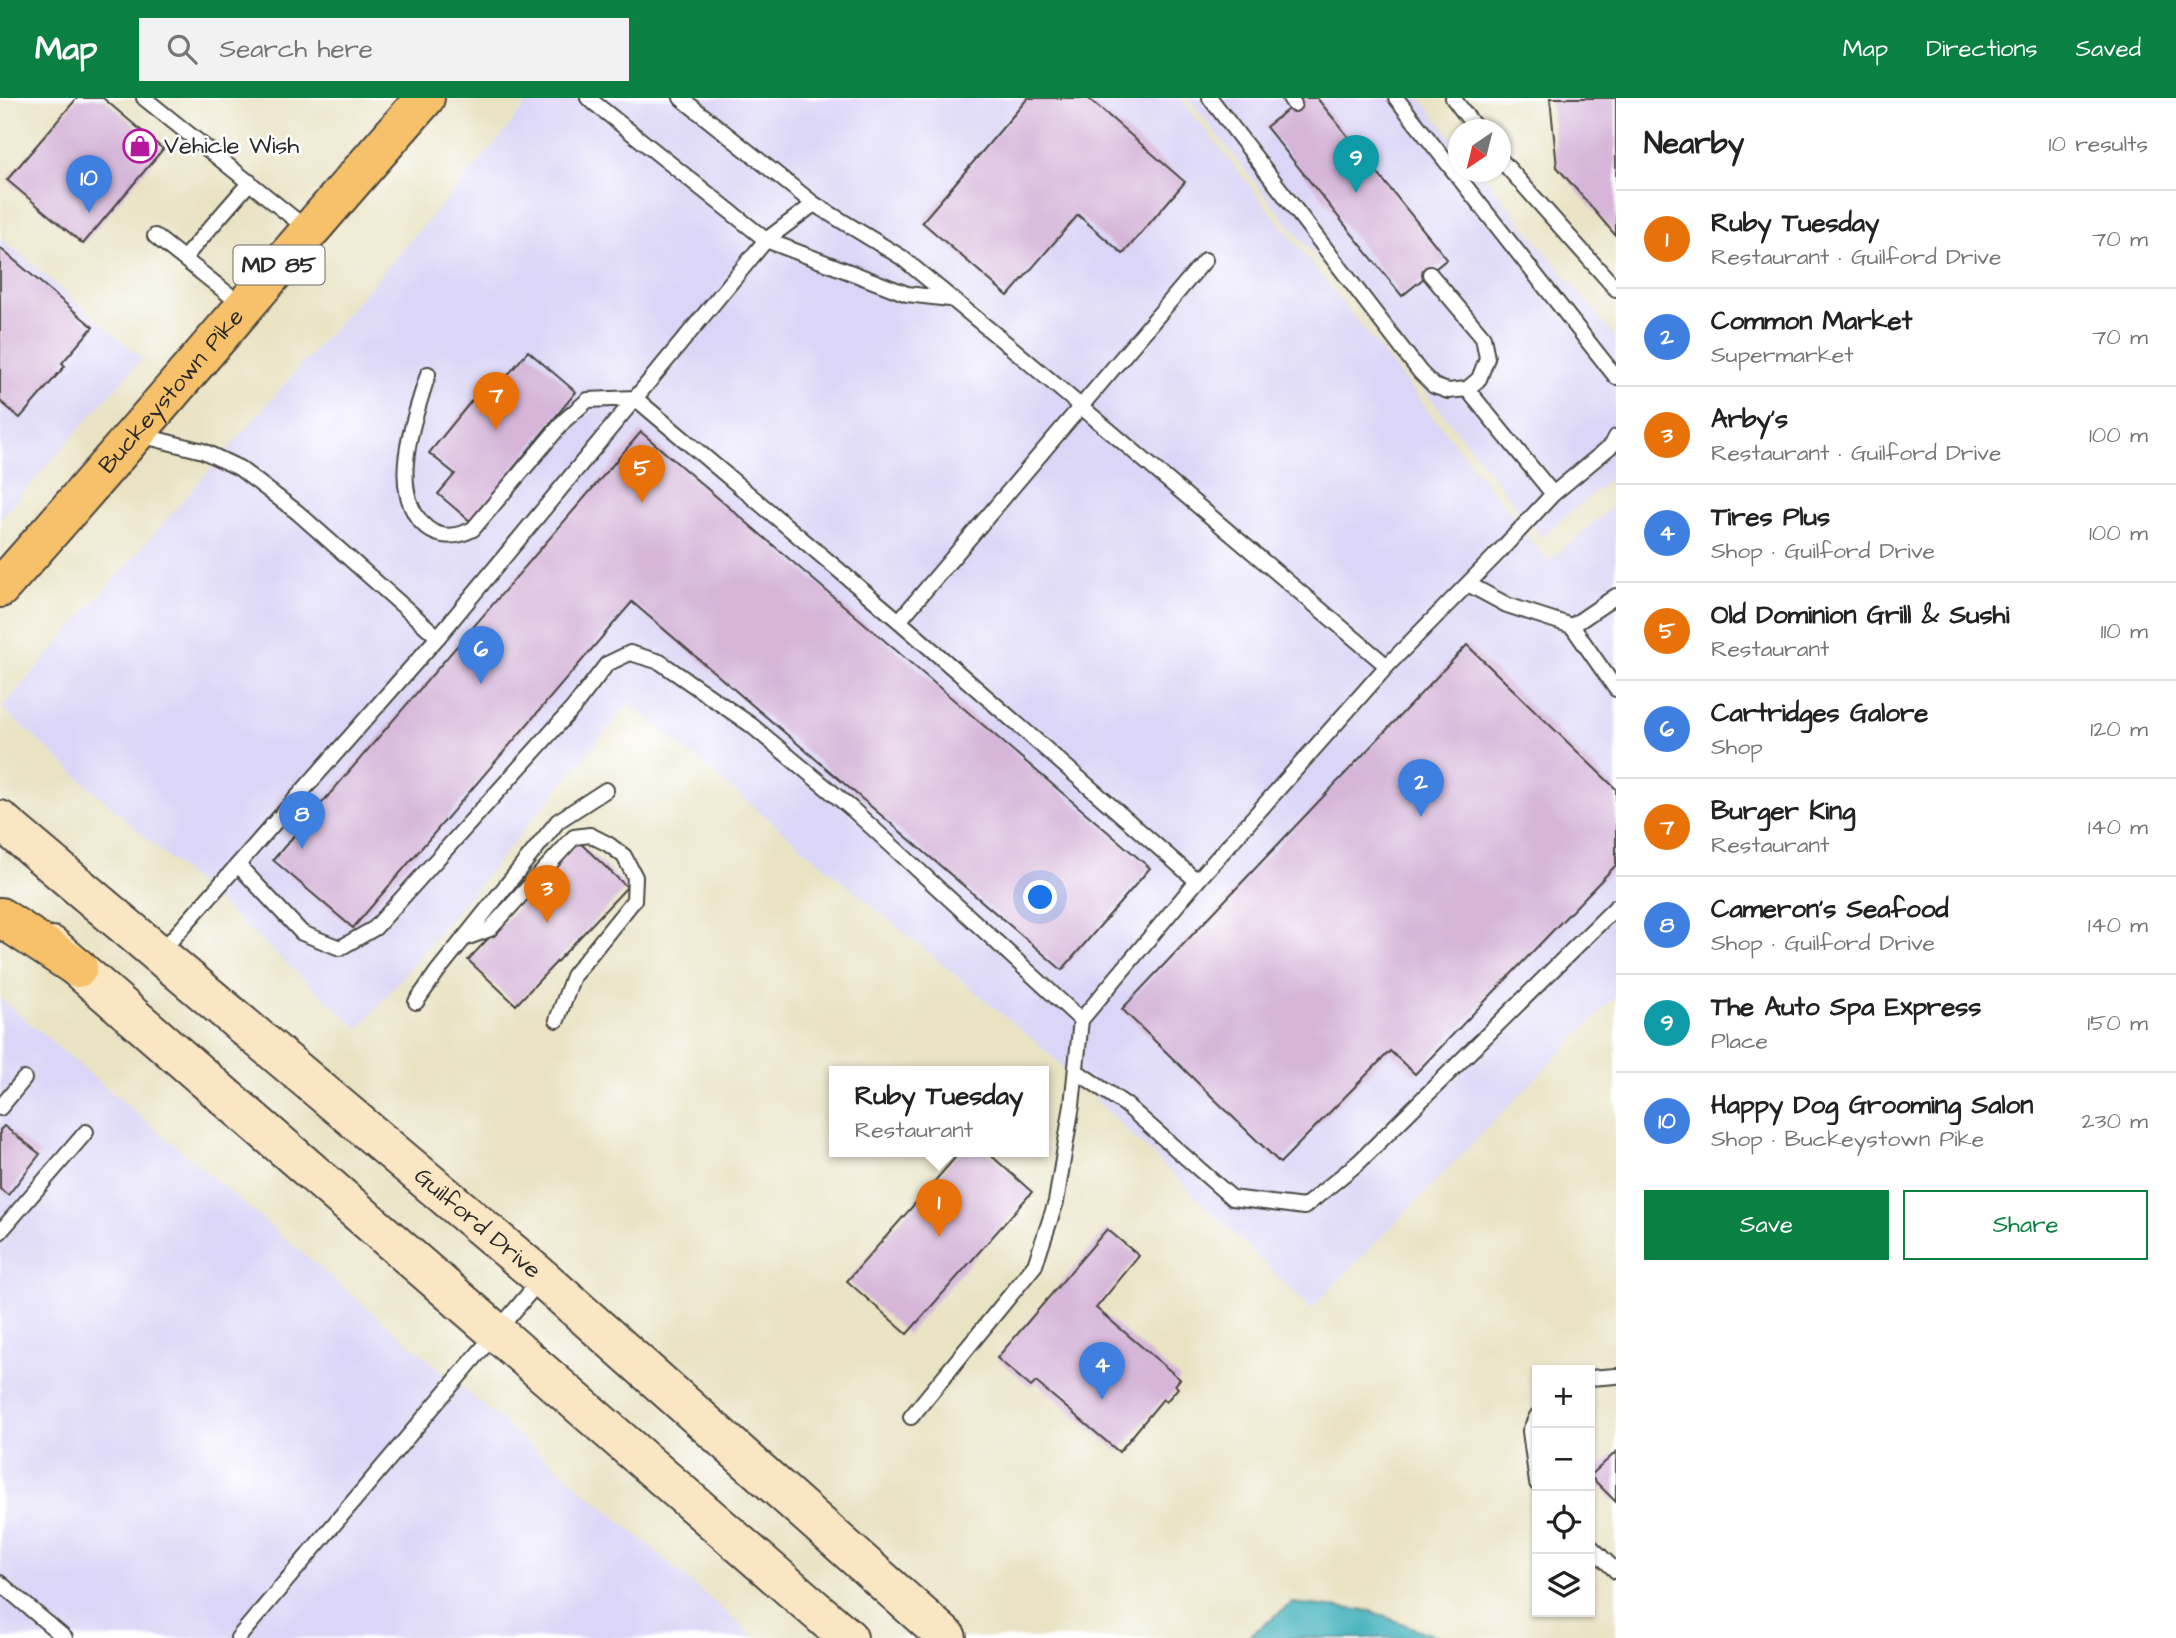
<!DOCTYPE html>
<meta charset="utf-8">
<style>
:root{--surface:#fff;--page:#f2f2f2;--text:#222;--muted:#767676;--line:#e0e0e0;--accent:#0b8043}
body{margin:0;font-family:"Architects Daughter",sans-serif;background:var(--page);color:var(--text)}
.controls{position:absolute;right:21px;bottom:21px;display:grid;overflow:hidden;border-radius:0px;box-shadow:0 2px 5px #0004}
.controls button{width:63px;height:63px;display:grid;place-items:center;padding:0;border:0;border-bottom:2px solid var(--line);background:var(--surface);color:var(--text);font:35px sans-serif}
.compass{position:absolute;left:1448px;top:21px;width:63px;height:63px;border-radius:50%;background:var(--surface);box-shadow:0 2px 5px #0004;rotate:215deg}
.you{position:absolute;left:1041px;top:800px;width:24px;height:24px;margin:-18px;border:5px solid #fff;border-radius:50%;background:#1a73e8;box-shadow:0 0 0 10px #1a73e833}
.badge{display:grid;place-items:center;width:46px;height:46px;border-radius:50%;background:var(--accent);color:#fff;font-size:23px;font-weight:700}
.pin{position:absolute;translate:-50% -58px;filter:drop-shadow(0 2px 4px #0008)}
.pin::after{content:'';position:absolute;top:37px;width:24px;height:21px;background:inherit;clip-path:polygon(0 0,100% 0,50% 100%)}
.popup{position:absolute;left:829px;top:968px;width:220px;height:91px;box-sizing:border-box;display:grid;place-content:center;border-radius:0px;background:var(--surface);filter:drop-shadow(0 2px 5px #0005);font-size:23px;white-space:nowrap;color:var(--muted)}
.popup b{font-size:26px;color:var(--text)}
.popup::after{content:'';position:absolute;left:50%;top:100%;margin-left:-14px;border:14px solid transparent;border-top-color:var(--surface)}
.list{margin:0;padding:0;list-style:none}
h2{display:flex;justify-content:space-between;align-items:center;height:91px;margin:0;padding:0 28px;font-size:30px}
h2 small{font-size:23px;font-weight:400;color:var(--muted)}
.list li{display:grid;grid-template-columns:46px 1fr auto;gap:21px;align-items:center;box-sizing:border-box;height:98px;padding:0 28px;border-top:2px solid var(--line)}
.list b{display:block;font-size:26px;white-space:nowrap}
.list p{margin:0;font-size:23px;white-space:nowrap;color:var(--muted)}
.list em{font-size:23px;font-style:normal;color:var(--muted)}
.actions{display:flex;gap:14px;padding:21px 28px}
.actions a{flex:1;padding:16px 0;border:2px solid var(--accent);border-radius:0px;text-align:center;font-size:24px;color:var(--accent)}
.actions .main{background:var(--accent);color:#fff}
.icon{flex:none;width:38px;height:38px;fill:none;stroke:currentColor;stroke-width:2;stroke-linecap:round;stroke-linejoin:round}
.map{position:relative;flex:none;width:1616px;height:1540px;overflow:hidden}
header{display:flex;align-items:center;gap:42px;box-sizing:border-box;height:98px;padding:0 35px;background:var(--accent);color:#fff}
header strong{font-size:33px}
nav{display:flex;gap:38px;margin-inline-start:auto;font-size:24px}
.search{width:490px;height:63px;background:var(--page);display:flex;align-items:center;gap:18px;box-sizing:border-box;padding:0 24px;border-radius:0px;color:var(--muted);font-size:26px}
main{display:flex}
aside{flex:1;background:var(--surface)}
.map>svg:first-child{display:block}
.built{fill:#dbd6f7}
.water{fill:#40b0bb;stroke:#366e73;stroke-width:2}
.building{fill:#d6b5d9}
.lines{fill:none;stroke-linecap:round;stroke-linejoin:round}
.lane-casing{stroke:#484742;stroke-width:18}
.secondary-casing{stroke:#484742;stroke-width:42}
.primary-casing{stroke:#484742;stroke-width:42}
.lane{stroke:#fff;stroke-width:14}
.secondary{stroke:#fbe6c4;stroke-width:38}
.primary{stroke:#f6c16b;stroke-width:38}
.labels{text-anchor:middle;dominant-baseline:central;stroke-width:5;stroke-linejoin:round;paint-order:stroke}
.shield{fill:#fff;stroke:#6b6b6b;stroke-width:2}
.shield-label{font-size:23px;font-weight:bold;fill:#2b2b2b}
.poi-label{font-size:24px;fill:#2b2b2b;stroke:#fff;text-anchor:start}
.street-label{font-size:24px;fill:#2b2b2b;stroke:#fff}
</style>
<header>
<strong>Map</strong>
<div class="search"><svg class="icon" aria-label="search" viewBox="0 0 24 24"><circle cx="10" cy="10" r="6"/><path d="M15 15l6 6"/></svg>Search here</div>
<nav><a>Map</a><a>Directions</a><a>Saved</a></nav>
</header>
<main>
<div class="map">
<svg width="1616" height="1540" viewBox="0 0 1616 1540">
<rect width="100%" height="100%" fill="#fff"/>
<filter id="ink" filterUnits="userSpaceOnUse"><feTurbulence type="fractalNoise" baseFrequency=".0143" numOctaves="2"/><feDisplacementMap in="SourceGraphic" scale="14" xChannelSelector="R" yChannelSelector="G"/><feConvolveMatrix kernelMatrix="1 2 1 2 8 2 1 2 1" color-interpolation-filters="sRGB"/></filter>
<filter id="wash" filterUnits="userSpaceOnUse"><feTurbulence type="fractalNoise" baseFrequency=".00686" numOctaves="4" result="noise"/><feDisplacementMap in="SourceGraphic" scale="28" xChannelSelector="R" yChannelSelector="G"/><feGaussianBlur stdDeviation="1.57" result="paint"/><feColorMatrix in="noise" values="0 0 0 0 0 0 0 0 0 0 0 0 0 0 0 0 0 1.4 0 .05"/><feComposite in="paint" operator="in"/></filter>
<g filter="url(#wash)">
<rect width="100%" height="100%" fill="#e9e3c4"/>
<g class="built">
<polygon points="531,0 1180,0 1548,463 1616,406 1616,898 1311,1211 1044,951 629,605 359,931 2,610 500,40"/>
<polygon points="1188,0 1420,0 1458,47 1458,74 1481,74 1616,240 1616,376 1541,439 1360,211 1281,117"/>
<polygon points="0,139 142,260 0,421"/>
<polygon points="0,900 632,1433 755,1540 0,1540"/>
</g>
<polygon class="water" points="1292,1505 1371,1513 1439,1540 1247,1540"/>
<g id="blocks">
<g class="building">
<polygon points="77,0 103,0 163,51 83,146 7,82"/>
<polygon points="1028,0 1088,0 1185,84 1123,156 1078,117 1008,198 922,124"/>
<polygon points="1302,0 1317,0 1447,161 1402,198 1266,29"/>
<polygon points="1550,0 1616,0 1616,138 1557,69"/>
<polygon points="0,150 93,229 62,265 65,268 20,320 0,303"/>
<polygon points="528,253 576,294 470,423 438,396 455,376 429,355 473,301 482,308"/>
<polygon points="641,334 1150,770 1062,872 632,504 353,830 273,762"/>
<polygon points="1467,547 1616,691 1616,767 1415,976 1390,953 1280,1065 1122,911"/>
<polygon points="579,744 627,789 516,907 468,862"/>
<polygon points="4,1028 40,1056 8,1097 0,1091 0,1032"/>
<polygon points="961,1053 986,1053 1032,1094 907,1236 847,1183"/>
<polygon points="1107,1131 1139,1158 1096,1210 1180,1281 1175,1287 1178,1290 1166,1304 1163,1301 1119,1354 1036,1284 1031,1289 997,1260"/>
<polygon points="1616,1354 1616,1404 1590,1378"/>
</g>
</g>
</g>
<g filter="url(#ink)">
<use href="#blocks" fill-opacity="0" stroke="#484742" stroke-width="2"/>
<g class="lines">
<defs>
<g id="lane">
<polyline points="144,0 307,131"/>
<polyline points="588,0 766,142 907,196 950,201"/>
<polyline points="681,0 814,106 901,159 1013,251 1387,568"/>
<polyline points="1210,0 1420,274 1434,288 1448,293 1467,291 1479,281 1487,260 1483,239 1430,176"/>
<polyline points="1290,0 1294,6"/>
<polyline points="1396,0 1616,279"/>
<polyline points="1453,0 1477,32"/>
<polyline points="1500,61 1616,191"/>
<polyline points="155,138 242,207"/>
<polyline points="184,160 250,84"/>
<path d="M428,276C415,320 385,394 427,430C441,441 458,439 473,431L565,322L588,302L635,300L899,523L1197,783"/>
<polyline points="1467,291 1553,396"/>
<polyline points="140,337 203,353 239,370 297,414 438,539"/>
<polyline points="1468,486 1507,507 1572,528 1616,498"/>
<polyline points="899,523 1205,162"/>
<polyline points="1572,528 1616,591"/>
<polyline points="238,767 302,835 340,850 375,830 573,610 607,566 630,555 660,564 751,627 852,711 1081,922"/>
<polyline points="463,841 490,831 574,739 590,737 608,746 624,758 635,779 634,802 573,878 557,922"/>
<polyline points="160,855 438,539 766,142 814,106"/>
<polyline points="416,904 437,874 558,723 606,692"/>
<polyline points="1076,973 1126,1007 1232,1100 1304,1109 1359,1064 1616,809"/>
<polyline points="0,1010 24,981"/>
<polyline points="0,1134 86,1034"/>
<polyline points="1590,1280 1616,1278"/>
<polyline points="1537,1318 1530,1333 1537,1385"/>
<polyline points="911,1319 1035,1167 1056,1104 1072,1007 1081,922 1197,783 1387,568 1499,454 1553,396 1612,347 1616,339"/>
<polyline points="1590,1448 1616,1473"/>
<polyline points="0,1485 65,1540"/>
<polyline points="238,1540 542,1180"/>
</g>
<g id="secondary">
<path id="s1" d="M0,722L542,1180L947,1540"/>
<polyline points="52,848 848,1540"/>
</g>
<g id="primary">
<path id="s2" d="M0,490C144,329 282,162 425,0"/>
<polyline points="0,819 78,870"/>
</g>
</defs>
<use href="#lane" class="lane-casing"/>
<use href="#secondary" class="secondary-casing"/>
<use href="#primary" class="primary-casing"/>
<use href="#lane" class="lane"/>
<use href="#secondary" class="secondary"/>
<use href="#primary" class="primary"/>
</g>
</g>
<defs>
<symbol id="shop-ring" viewBox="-11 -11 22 22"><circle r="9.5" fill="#fff" stroke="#b5179e" stroke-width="1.5"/><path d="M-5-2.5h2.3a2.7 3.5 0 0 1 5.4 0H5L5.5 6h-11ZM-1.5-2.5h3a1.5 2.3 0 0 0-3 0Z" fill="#b5179e"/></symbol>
</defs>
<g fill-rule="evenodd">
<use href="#shop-ring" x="121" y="29" width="38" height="38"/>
</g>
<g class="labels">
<rect class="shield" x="233.5" y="147.5" width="91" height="39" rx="5"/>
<g class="shield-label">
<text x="279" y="167">MD 85</text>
</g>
<g class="poi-label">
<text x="164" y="48">Vehicle Wish</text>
</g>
<g class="street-label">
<text stroke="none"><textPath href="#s2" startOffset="261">Buckeystown Pike</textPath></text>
<text stroke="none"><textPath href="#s1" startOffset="625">Guilford Drive</textPath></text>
</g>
</g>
</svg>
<div class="controls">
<button>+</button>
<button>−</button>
<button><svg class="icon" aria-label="locate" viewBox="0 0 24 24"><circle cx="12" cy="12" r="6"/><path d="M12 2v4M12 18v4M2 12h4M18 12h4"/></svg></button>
<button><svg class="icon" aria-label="layers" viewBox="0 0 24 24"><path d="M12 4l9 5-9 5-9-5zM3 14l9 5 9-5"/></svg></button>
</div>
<svg class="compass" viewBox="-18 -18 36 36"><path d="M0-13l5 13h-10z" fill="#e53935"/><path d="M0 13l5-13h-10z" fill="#767676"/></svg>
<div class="you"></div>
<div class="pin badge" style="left:939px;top:1139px;background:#e8710a">1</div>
<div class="popup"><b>Ruby Tuesday</b>Restaurant</div>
<div class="pin badge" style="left:1421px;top:719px;background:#3f7fe0">2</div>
<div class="pin badge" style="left:547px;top:825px;background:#e8710a">3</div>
<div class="pin badge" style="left:1102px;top:1302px;background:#3f7fe0">4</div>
<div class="pin badge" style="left:642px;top:405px;background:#e8710a">5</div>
<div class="pin badge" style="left:481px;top:586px;background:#3f7fe0">6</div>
<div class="pin badge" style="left:496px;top:332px;background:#e8710a">7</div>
<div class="pin badge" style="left:302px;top:751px;background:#3f7fe0">8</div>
<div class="pin badge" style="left:1356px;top:95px;background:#0f9aa8">9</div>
<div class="pin badge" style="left:89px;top:115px;background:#3f7fe0">10</div>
</div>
<aside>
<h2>Nearby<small>10 results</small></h2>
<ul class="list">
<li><span class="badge" style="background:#e8710a">1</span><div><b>Ruby Tuesday</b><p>Restaurant · Guilford Drive</p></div><em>70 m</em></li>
<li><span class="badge" style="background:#3f7fe0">2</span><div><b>Common Market</b><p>Supermarket</p></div><em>70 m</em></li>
<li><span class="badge" style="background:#e8710a">3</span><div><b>Arby's</b><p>Restaurant · Guilford Drive</p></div><em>100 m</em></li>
<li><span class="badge" style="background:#3f7fe0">4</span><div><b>Tires Plus</b><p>Shop · Guilford Drive</p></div><em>100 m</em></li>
<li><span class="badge" style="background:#e8710a">5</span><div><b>Old Dominion Grill &amp; Sushi</b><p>Restaurant</p></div><em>110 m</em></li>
<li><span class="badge" style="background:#3f7fe0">6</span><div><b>Cartridges Galore</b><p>Shop</p></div><em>120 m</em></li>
<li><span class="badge" style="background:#e8710a">7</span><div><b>Burger King</b><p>Restaurant</p></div><em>140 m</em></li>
<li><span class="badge" style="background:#3f7fe0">8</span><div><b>Cameron's Seafood</b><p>Shop · Guilford Drive</p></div><em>140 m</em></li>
<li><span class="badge" style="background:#0f9aa8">9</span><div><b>The Auto Spa Express</b><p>Place</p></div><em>150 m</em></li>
<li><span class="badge" style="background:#3f7fe0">10</span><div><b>Happy Dog Grooming Salon</b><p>Shop · Buckeystown Pike</p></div><em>230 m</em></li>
</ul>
<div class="actions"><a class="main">Save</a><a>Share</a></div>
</aside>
</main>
